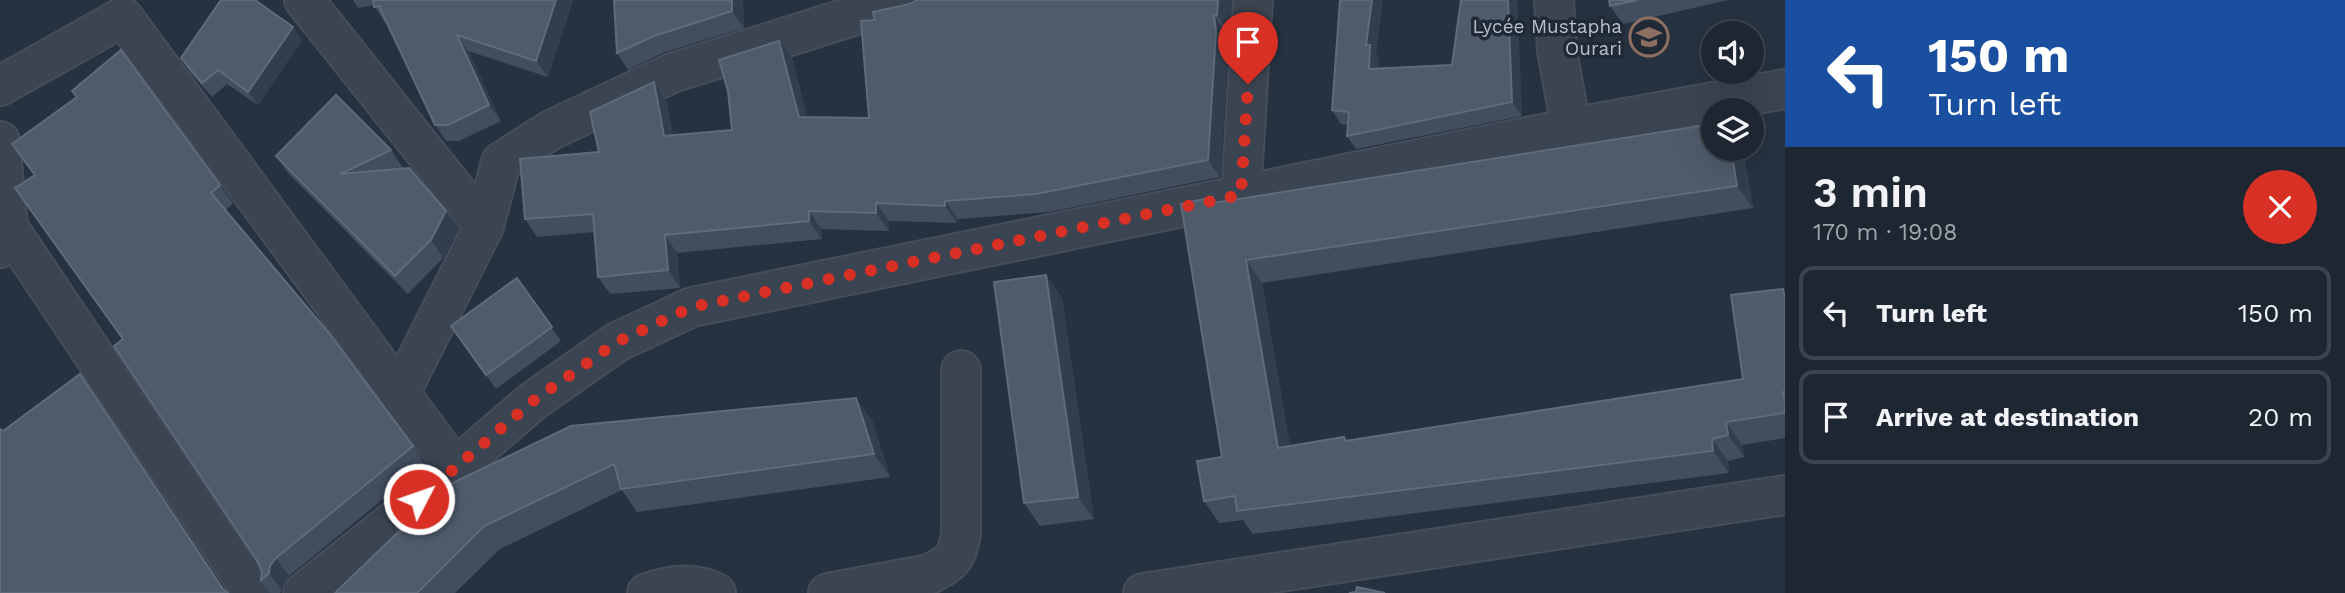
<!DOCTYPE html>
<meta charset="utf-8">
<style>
body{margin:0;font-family:"Work Sans",sans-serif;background:#2a323d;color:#f1f3f6;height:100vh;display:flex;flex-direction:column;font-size:26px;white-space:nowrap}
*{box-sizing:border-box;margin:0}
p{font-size:23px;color:#a0a5ab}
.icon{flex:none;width:38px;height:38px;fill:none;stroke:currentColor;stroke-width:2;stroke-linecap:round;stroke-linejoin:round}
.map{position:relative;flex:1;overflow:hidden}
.drawer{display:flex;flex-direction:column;background:#1d2631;width:560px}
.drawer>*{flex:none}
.top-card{background:#1a4fa0;color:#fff;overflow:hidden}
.controls{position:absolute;left:1701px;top:21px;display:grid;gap:14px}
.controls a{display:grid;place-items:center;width:63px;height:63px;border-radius:50%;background:#1d2631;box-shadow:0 7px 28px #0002,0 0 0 2px #3b434d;font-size:35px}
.pin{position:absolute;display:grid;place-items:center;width:60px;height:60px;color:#fff;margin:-72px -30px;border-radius:50% 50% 50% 0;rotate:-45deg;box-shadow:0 0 7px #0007}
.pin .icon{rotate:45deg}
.me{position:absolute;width:77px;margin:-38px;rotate:49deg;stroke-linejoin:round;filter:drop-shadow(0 0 5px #0008)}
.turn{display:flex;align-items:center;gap:24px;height:147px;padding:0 28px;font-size:32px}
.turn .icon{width:91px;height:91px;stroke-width:2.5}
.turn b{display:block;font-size:49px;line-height:60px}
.round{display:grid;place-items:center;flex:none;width:74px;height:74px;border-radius:37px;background:#2a323d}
.overview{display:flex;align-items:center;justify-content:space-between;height:119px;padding:0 28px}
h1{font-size:42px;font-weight:600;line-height:52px}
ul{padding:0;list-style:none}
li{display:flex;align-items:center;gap:21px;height:94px;margin:0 14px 10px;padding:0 14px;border:4px solid #3b434d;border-radius:14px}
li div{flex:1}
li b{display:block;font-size:26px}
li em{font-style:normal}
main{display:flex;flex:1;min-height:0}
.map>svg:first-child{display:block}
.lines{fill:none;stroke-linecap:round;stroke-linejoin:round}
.minor-casing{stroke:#454d5a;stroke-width:42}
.tertiary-casing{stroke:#454d5a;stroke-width:42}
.minor{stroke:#3b4451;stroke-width:38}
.tertiary{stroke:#3b4451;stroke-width:38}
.wall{fill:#424e5f}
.shaded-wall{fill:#323e4e}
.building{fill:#4f5b6b;stroke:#5f6a7a;stroke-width:2}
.route{stroke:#d93025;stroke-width:12;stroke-dasharray:0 21.6}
.labels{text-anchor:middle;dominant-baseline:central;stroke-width:7;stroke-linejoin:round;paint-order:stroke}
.poi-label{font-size:19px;fill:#b8bfcb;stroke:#202936;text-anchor:end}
</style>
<main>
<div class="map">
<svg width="1785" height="593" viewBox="0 0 1785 593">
<rect width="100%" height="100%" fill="#273241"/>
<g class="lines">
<g class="minor-casing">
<g id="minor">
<path d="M304 0 484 226"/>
<path d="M0 86 123 17 455 468 402 514 303 593"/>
<path d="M0 141 8 227 0 248"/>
<path d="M1241 195 1253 0"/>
<path d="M0 224 8 227 253 593"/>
<path d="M399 395 484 226 501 162 551 130 672 73 869 11 917 0"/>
<path d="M455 468 533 401 617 342 692 307 1571 128"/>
<path d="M828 593 930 574C952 562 957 559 961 534V370"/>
</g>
</g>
<g class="tertiary-casing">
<g id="tertiary">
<path d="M1554 0 1557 50 1571 128 1785 89"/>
<path d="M647 593C669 585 694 581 716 593"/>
<path d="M1143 593 1785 495"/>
</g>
</g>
<use href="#minor" class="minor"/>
<use href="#tertiary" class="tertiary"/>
</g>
<g class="wall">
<path d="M353 0H573L548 77 468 51 501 121 459 141H446L435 125 387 23H385L374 5 358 8Z"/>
<path d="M614 0H743L744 28 665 52 628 70 617 53Z"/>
<path d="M917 0H1232L1229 32 1226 33 1228 50 1220 177 1049 212 958 219 957 223 889 221V231L821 229 822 239 677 253 680 288 610 294 598 277 595 232 537 237 525 219 599 152 654 82 666 100 673 136 732 130 779 41 792 58 807 117 869 118 875 20Z"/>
<path d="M1461 0H1517L1522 116 1356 149 1347 136 1348 125 1341 124 1332 110 1376 55 1379 59V68L1452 65Z"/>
<path d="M1609 0H1728L1623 24 1610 6Z"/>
<path d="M293 27 302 40 258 105 227 84 212 97 190 72 181 58Z"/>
<path d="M72 91 220 185 233 203 226 210 413 446 425 465 289 576 283 584 282 591 280 593H270L261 580 262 573 258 562 123 339 34 175 77 98Z"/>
<path d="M1713 149H1743L1753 208 1262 283 1290 446 1344 437 1348 441 1743 379 1785 291V438L1742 445 1744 457 1728 461 1729 473 1253 534 1243 520 1219 523 1204 501 1222 457 1217 203Z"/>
<path d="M391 150 403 168 401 169 446 211 458 229 443 258 408 294 288 173 276 156Z"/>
<path d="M1046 275 1062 298 1094 519 1040 526 1024 503Z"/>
<path d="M517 278 561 341 496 389 451 326Z"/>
<path d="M872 420 890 477 637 512 622 490 500 549 455 593H335L446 486Z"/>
</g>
<g class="shaded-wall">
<path d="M556 0H573L548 77 536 61Z"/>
<path d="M732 0H743L744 28 732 11Z"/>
<path d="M1218 0H1232L1229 32 1217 15Z"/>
<path d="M1372 0H1383L1376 55 1379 59V82L1369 69 1366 45Z"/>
<path d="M1508 0H1517L1522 116 1512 102Z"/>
<path d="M1214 15 1226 33 1228 50 1220 177 1208 160Z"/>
<path d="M293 27 302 40 258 105 248 92Z"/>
<path d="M457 35 468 51 501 121 489 105Z"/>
<path d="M779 41 792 58 812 134 799 117Z"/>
<path d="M654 82 666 100 677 154 664 136Z"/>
<path d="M1731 149H1743L1753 208 1737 186Z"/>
<path d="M945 201 958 219 957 223 945 206Z"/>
<path d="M876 203 889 221V231L876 213Z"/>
<path d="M446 211 458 229 443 258 431 240Z"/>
<path d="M809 211 821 229 822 239 809 221Z"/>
<path d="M665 235 677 253 680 288 668 270Z"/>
<path d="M1246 260 1262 283 1294 470 1278 448Z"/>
<path d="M1046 275 1062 298 1094 519 1078 497Z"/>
<path d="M856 398 872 420 890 477 874 454Z"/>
<path d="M1726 422 1742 445 1744 457 1728 435Z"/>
<path d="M1712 439 1728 461 1729 473 1713 451Z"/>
<path d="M276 558 289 576 283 584 282 591 269 573 270 566Z"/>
</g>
<g class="building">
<path d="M221 0H255L293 27 248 92 218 70 202 83 181 58Z"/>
<path d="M373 0H556L536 61 457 35 489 105 448 125H435L379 6 374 7Z"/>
<path d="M614 0H732V11L654 36 617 53Z"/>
<path d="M917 0H1218L1217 15H1214L1216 32 1208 160 1036 194 945 201V206L876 203V213L809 211V221L665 235 668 270 598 277 593 214 525 219 520 159 599 152 590 112 654 82 664 136 732 130 728 91 719 60 779 41 799 117 869 118 861 21 875 20 873 12 910 4Z"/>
<path d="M1340 0H1372L1366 45H1370L1369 69 1452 65 1461 0H1508L1512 102 1347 136 1349 112 1332 110Z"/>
<path d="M1609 0H1638L1610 6Z"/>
<path d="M121 50 220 185 211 193 329 333 413 446 276 558 270 566 269 573 261 580 262 573 258 562 114 346 123 339 15 188 35 175 12 144 77 97 72 91Z"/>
<path d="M336 95 391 150 340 174 409 168 446 211 431 240 395 276 276 156Z"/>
<path d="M1713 124V149H1731L1737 186 1246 260 1278 448 1344 437 1345 441 1743 379 1731 295 1783 289 1785 299V392H1783L1785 402V413L1726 422 1728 435 1712 439 1713 451 1237 511 1235 496 1204 501 1197 461 1222 457 1181 204 1213 197V203Z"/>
<path d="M1046 275 1078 497 1024 503 994 282Z"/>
<path d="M517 278 552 327 486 375 451 326Z"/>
<path d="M80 374 223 589 228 593H0V429L3 431Z"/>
<path d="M856 398 874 454 621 489 614 464 484 526 417 593H335L446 486 571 426Z"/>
<path d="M1357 587 1385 593H1349L1356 592Z"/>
</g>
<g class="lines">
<path class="route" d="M419 499 533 401 617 342 692 307 1241 195 1248 84"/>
</g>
<defs>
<g id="school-ring" transform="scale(2.0125)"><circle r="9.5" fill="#202936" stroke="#8d6e63" stroke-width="1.5"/><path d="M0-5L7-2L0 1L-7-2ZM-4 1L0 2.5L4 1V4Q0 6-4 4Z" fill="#8d6e63"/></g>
</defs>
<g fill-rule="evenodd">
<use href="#school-ring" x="1649" y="37"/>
</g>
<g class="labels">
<g class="poi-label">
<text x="1622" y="26">Lycée Mustapha<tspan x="1622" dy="22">Ourari</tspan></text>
</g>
</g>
</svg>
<div class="controls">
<a><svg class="icon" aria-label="sound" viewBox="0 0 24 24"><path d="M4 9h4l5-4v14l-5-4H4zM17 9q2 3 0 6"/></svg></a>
<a><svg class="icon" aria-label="layers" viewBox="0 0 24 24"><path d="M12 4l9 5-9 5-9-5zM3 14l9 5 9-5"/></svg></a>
</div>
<div class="pin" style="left:1248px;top:84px;background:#d93025"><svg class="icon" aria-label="arrive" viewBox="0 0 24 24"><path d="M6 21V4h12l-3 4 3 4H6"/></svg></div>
<svg class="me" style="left:419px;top:499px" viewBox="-20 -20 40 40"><circle r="17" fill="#d93025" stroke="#fff" stroke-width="3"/><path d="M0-11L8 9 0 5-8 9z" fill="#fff"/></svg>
</div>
<section class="drawer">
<div class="top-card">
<div class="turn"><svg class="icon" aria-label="left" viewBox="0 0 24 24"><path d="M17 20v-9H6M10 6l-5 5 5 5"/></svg><div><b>150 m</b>Turn left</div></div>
</div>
<div class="overview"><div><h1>3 min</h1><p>170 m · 19:08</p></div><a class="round" style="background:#d93025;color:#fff"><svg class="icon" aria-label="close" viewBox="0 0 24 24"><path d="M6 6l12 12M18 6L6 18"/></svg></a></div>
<ul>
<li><svg class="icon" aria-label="left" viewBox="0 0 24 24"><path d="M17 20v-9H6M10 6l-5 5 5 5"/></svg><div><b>Turn left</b></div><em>150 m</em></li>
<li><svg class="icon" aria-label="arrive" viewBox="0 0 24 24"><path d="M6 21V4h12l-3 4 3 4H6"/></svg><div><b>Arrive at destination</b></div><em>20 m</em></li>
</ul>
</section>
</main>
